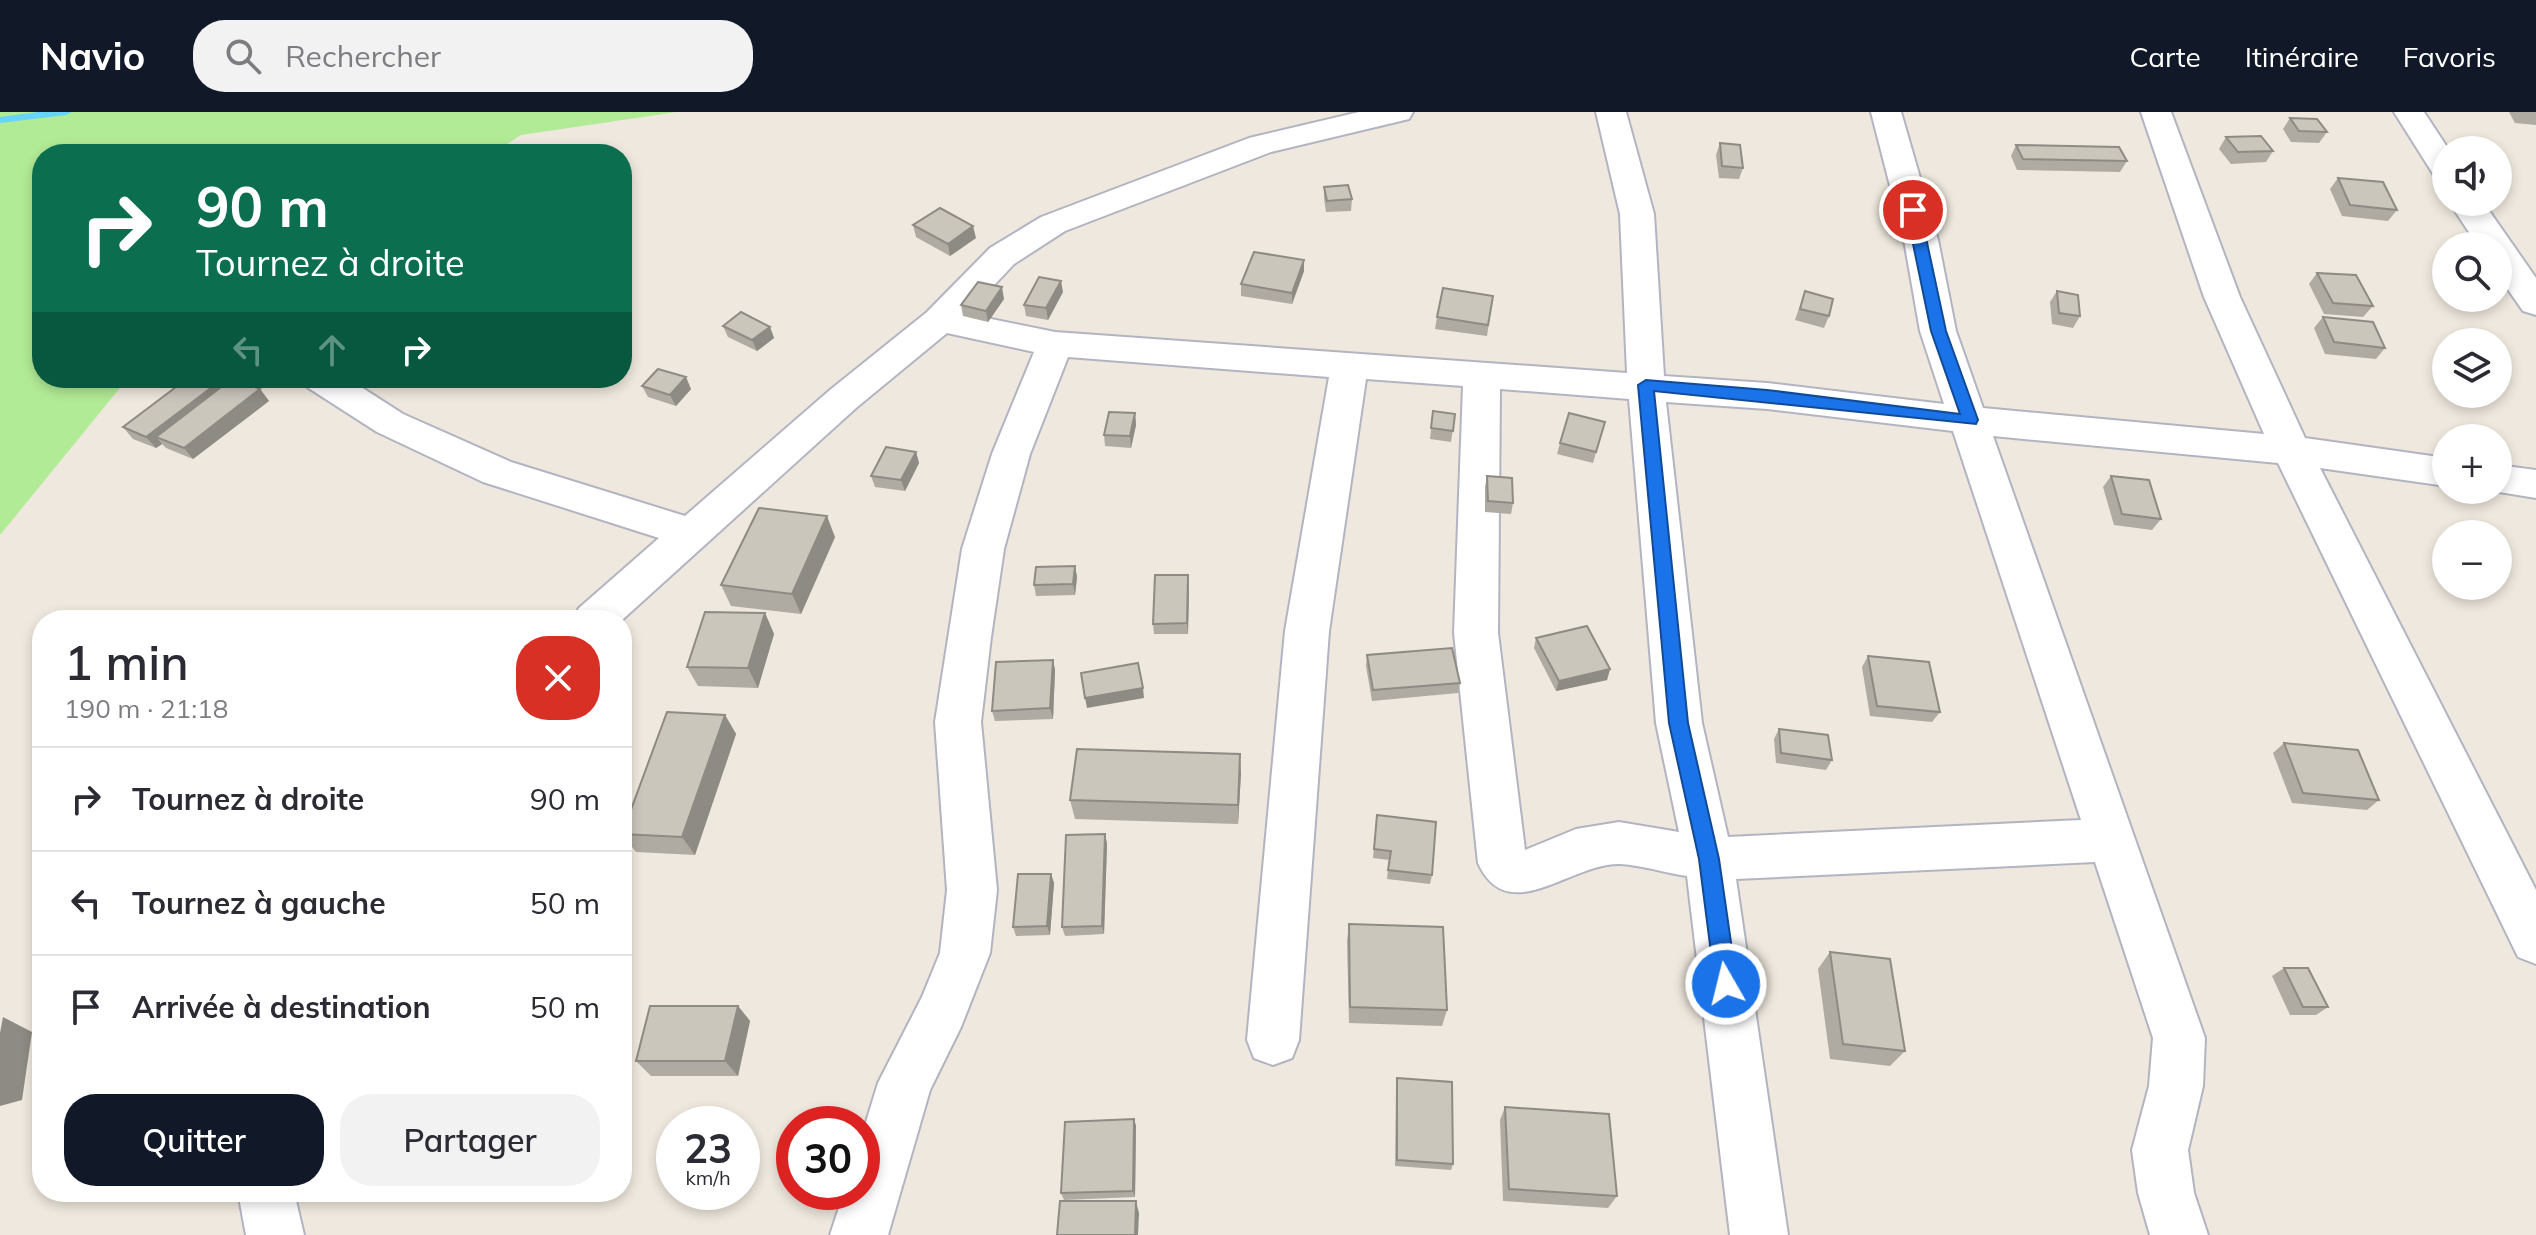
<!DOCTYPE html>
<html lang="fr">
<meta charset="utf-8">
<style>
body{margin:0;font-family:Mulish,sans-serif;background:#f2f2f3;color:#2b2b33;height:100vh;display:flex;flex-direction:column;font-size:30px;white-space:nowrap}
*{box-sizing:border-box;margin:0}
p{font-size:26px;color:#7c7c81}
.icon{flex:none;width:44px;height:44px;fill:none;stroke:currentColor;stroke-width:2;stroke-linecap:round;stroke-linejoin:round}
.map{position:relative;flex:1;overflow:hidden}
.side{position:absolute;left:32px;top:498px;width:600px;height:592px;display:flex;flex-direction:column;background:#fff;border-radius:32px;box-shadow:0 4px 12px #0003}
.side>*{flex:none}
.top-card{position:absolute;left:32px;top:32px;width:600px;height:244px;border-radius:32px;box-shadow:0 4px 12px #0003;background:#0b6e4f;color:#fff;overflow:hidden}
.fabs{position:absolute;left:2432px;top:24px;display:grid;gap:16px}
.fabs a{display:grid;place-items:center;width:80px;height:80px;border-radius:50%;background:#fff;box-shadow:0 4px 12px #0003;font-size:40px}
.speed{position:absolute;left:656px;top:994px;display:flex;gap:16px;font-size:40px;font-weight:700;text-align:center}
.speed>*{display:grid;place-content:center;width:104px;height:104px;border-radius:50%;background:#fff;box-shadow:0 4px 12px #0003;line-height:1}
.speed small{font-size:20px;font-weight:400}
.speed .limit{border:12px solid #d22;background:#fff;color:#111}
.pin{position:absolute;display:grid;place-items:center;width:68px;height:68px;color:#fff;margin:-34px;border:4px solid #fff;border-radius:50%;box-shadow:0 2px 8px #0007}
.me{position:absolute;width:88px;margin:-44px;rotate:352deg;stroke-linejoin:round;filter:drop-shadow(0 0 6px #0008)}
.turn{display:flex;align-items:center;gap:28px;height:168px;padding:0 32px;font-size:36px}
.turn .icon{width:104px;height:104px;stroke-width:2.5}
.turn b{display:block;font-size:56px;line-height:68px}
.lanes{display:flex;align-items:center;height:76px;padding:0 32px;background:#0003;justify-content:center;gap:40px;direction:ltr}
.lanes .off{opacity:.35}
.round{display:grid;place-items:center;flex:none;width:84px;height:84px;border-radius:32px;background:#f2f2f3}
.summary{display:flex;align-items:center;justify-content:space-between;height:136px;padding:0 32px}
h1{font-size:48px;font-weight:600;line-height:60px}
.cta{display:flex;gap:16px;margin-top:auto;padding:16px 32px}
.cta a{flex:1;height:92px;border-radius:32px;background:#111827;color:#fff;font-size:32px;font-weight:600;line-height:92px;text-align:center}
.cta a+a{background:#f2f2f3;color:#2b2b33}
ul{padding:0;list-style:none}
li{display:flex;align-items:center;gap:24px;height:104px;padding:0 32px;border-top:2px solid #e1e1e2}
li div{flex:1}
li b{display:block;font-size:30px}
li em{font-style:normal}
header{display:flex;align-items:center;gap:48px;box-sizing:border-box;height:112px;padding:0 40px;background:#111827;color:#fff}
header strong{font-size:38px}
nav{display:flex;gap:44px;margin-inline-start:auto;font-size:28px}
.search{width:560px;height:72px;background:#f2f2f3;display:flex;align-items:center;gap:20px;box-sizing:border-box;padding:0 28px;border-radius:32px;color:#7c7c81;font-size:30px}
.map>svg:first-child{display:block}
.green{fill:#b2eb95}
.lines{fill:none;stroke-linecap:round;stroke-linejoin:round}
.stream{fill:#67d4fb;fill-rule:evenodd}
.street-casing{stroke:#b2b4c1;stroke-width:4}
.street{fill:#fff;fill-rule:evenodd}
.wall{fill:#afaaa2}
.shaded-wall{fill:#8e8b84}
.building{fill:#cbc6bc;stroke:#8e8b84;stroke-width:2}
.route{fill:#1a73e8;stroke:#114b97;stroke-width:2}
</style>
<header>
<strong>Navio</strong>
<div class="search"><svg class="icon" aria-label="search" viewBox="0 0 24 24"><circle cx="10" cy="10" r="6"/><path d="M15 15l6 6"/></svg>Rechercher</div>
<nav><a>Carte</a><a>Itinéraire</a><a>Favoris</a></nav>
</header>
<div class="map">
<svg width="2536" height="1123" viewBox="0 0 2536 1123">
<rect width="100%" height="100%" fill="#efe8de"/>
<path class="green" d="M0 0H677L521 23 491 42H42V266H131L124 271 0 423Z"/>
<g class="lines">
<path class="stream" d="M38 0H72L66 3 0 11V5Z"/>
<g class="street-casing">
<g id="street">
<path d="M1359 0H1413L1409 7 1271 40 1065 119 1014 152 967 202 1055 220 1627 261 1620 102 1596 0H1626L1654 102 1664 264 1767 271 1944 292 1920 219 1904 128 1871 0H1901L1938 128 1956 219 1983 296 2264 322 2204 185 2141 0H2171L2240 185 2305 326 2446 346V374L2320 356 2536 778V852L2518 845 2278 351 1993 324 2205 926 2203 974 2188 1038 2194 1081 2208 1123H2150L2138 1081 2132 1038 2149 974 2153 926 2095 750 1736 767 1788 1123H1730L1687 764C1665 761 1642 753 1620 752 1570 751 1508 817 1478 751L1454 521 1463 274 1366 267 1329 519 1299 928 1292 946 1273 953 1254 946 1247 928 1285 519 1329 265 1068 245 1030 342 1004 437 991 525 981 610 997 778 990 841 961 915 930 978 888 1123H830L844 1080H862V1023L878 971 922 885 940 841 947 778 935 610 962 437 992 342 1034 240 947 221 856 296 622 508H573L579 496 659 426 483 370 377 320 307 275 301 266H347L403 302 511 350 685 404 830 278 927 200 990 136 1041 105 1249 26ZM1500 277 1629 287 1656 611 1679 720 1619 710 1576 717 1525 738 1498 521ZM1666 290 1767 297 1953 319 2081 708 1728 725 1702 611Z"/>
<path d="M2394 0H2424L2449 38H2446V68L2435 65Z"/>
<path d="M2449 90H2483L2536 166V203L2523 199 2498 163V134H2478Z"/>
<path d="M2498 353 2536 358V386L2487 378H2498Z"/>
<path d="M238 1080H294L304 1123H246Z"/>
</g>
</g>
<use href="#street" class="street"/>
</g>
<g class="wall">
<path d="M2509 0H2536V13L2515 11Z"/>
<path d="M2290 6 2327 20 2319 31 2291 30 2283 17Z"/>
<path d="M2226 25 2273 39 2266 50 2231 52 2219 37Z"/>
<path d="M1720 31 1743 56 1739 67 1719 66 1716 43Z"/>
<path d="M2016 33 2127 49 2120 60 2017 58 2011 44Z"/>
<path d="M2338 66 2397 98 2388 109 2342 104 2330 77Z"/>
<path d="M1324 75 1352 87 1351 99 1326 100 1324 86Z"/>
<path d="M913 113 976 126 950 144 916 125Z"/>
<path d="M1304 148V159L1292 192 1241 184V172Z"/>
<path d="M2317 161 2373 194 2363 205 2324 202 2309 172Z"/>
<path d="M1805 179 1829 204 1824 216 1795 208Z"/>
<path d="M2057 179 2080 204 2073 216 2052 212 2050 190Z"/>
<path d="M1063 180 1048 208 1026 204 1024 193Z"/>
<path d="M1493 184 1487 224 1435 217 1437 205Z"/>
<path d="M1004 187 988 210 963 204 961 193Z"/>
<path d="M2323 205 2385 236 2376 247 2325 242 2314 216Z"/>
<path d="M723 214 770 215 774 226 757 239 728 225Z"/>
<path d="M227 266 229 269 260 277 269 289 193 347 166 336 162 332 156 336 133 327 123 315Z"/>
<path d="M642 274 691 277 676 294 648 285Z"/>
<path d="M1433 299 1455 302 1451 330 1430 327Z"/>
<path d="M1135 301 1136 313 1131 336 1105 334 1104 323Z"/>
<path d="M1605 310 1593 351 1557 342 1560 331Z"/>
<path d="M916 340 919 351 905 379 875 375 871 364Z"/>
<path d="M1487 364 1513 391 1511 402 1485 400V375Z"/>
<path d="M2111 364 2161 407 2152 418 2114 413 2103 375Z"/>
<path d="M835 425 801 502 731 494 721 473Z"/>
<path d="M1075 454 1077 465 1075 483 1036 484 1034 473Z"/>
<path d="M1189 474 1188 522H1154L1153 512Z"/>
<path d="M765 501 774 522 758 576 698 574 687 555Z"/>
<path d="M1536 526 1610 557 1607 568 1556 579 1534 536Z"/>
<path d="M1367 543 1460 571 1458 581 1372 589 1366 554Z"/>
<path d="M1868 544 1940 600 1932 610 1870 604 1862 555Z"/>
<path d="M1053 548 1055 558 1053 607 995 609 992 599Z"/>
<path d="M725 603 736 622 695 743 636 740 622 722Z"/>
<path d="M1779 617 1832 648 1826 658 1776 651 1774 627Z"/>
<path d="M2284 631 2379 688 2367 698 2292 691 2273 641Z"/>
<path d="M1241 661 1238 712 1075 707 1070 688Z"/>
<path d="M1377 703 1432 763 1430 772 1387 767 1389 748 1373 746Z"/>
<path d="M1105 722 1107 732 1104 822 1065 824 1062 815Z"/>
<path d="M1051 762 1054 771 1050 823 1016 824 1013 815Z"/>
<path d="M1349 812 1447 898 1442 914 1349 911 1347 829Z"/>
<path d="M1830 840 1905 939 1890 954 1830 947 1818 857Z"/>
<path d="M2284 856 2328 895 2316 903H2290L2272 864Z"/>
<path d="M738 894 750 909 738 964H651L636 949Z"/>
<path d="M1397 966 1453 1052 1451 1058 1395 1054 1396 973Z"/>
<path d="M1505 995 1617 1084 1608 1096 1503 1089 1500 1008Z"/>
<path d="M1134 1007 1136 1014 1135 1085 1064 1088 1061 1081Z"/>
</g>
<g class="shaded-wall">
<path d="M973 114 976 126 950 144 948 132Z"/>
<path d="M1304 148V159L1292 192V181Z"/>
<path d="M1061 169 1063 180 1048 208 1046 196Z"/>
<path d="M1002 175 1004 187 988 210 986 199Z"/>
<path d="M770 215 774 226 757 239 752 228Z"/>
<path d="M686 265 691 277 676 294 670 283Z"/>
<path d="M224 266H227L235 276 156 325 162 332 156 336 146 325Z"/>
<path d="M260 277 269 289 193 347 184 336Z"/>
<path d="M1135 301 1136 313 1131 336 1130 324Z"/>
<path d="M916 340 919 351 905 379 901 368Z"/>
<path d="M827 404 835 425 801 502 792 482Z"/>
<path d="M1075 454 1077 465 1075 483 1073 472Z"/>
<path d="M1188 463 1189 474 1188 522 1187 511Z"/>
<path d="M765 501 774 522 758 576 748 556Z"/>
<path d="M1053 548 1055 558 1053 607 1050 596Z"/>
<path d="M1610 557 1607 568 1556 579 1559 569Z"/>
<path d="M1143 576 1144 586 1087 596 1085 586Z"/>
<path d="M725 603 736 622 695 743 682 725Z"/>
<path d="M1240 642 1241 661 1238 712V693Z"/>
<path d="M1105 722 1107 732 1104 822 1102 814Z"/>
<path d="M1051 762 1054 771 1050 823 1047 814Z"/>
<path d="M738 894 750 909 738 964 725 949Z"/>
<path d="M3 905 32 920 22 988 0 994V921Z"/>
<path d="M1134 1007 1136 1014 1135 1085 1133 1079Z"/>
<path d="M1136 1089 1139 1101 1138 1123H1135Z"/>
</g>
<g class="building">
<path d="M2290 6 2317 7 2327 20 2299 19Z"/>
<path d="M2261 24 2273 39 2238 40 2226 25Z"/>
<path d="M1720 31 1740 33 1743 56 1722 54Z"/>
<path d="M2016 33 2119 35 2127 49 2023 47Z"/>
<path d="M2338 66 2383 70 2397 98 2350 93Z"/>
<path d="M1348 73 1352 87 1327 89 1324 75Z"/>
<path d="M940 96 973 114 948 132 913 113Z"/>
<path d="M1254 140 1304 148 1292 181 1241 172Z"/>
<path d="M2317 161 2356 163 2373 194 2333 191Z"/>
<path d="M1039 165 1061 169 1046 196 1024 193Z"/>
<path d="M978 170 1002 175 986 199 961 193Z"/>
<path d="M1443 176 1493 184 1488 213 1437 205Z"/>
<path d="M1805 179 1833 187 1829 204 1800 197Z"/>
<path d="M2057 179 2078 183 2080 204 2059 201Z"/>
<path d="M741 200 770 215 752 228 723 214Z"/>
<path d="M2323 205 2373 210 2385 236 2334 230Z"/>
<path d="M658 257 686 265 670 283 642 274Z"/>
<path d="M188 266H224L146 325 123 315Z"/>
<path d="M233 266 260 277 184 336 156 325Z"/>
<path d="M1433 299 1455 302 1453 319 1431 316Z"/>
<path d="M1109 300 1135 301 1130 324 1104 323Z"/>
<path d="M1569 301 1605 310 1596 340 1560 331Z"/>
<path d="M886 335 916 340 901 368 871 364Z"/>
<path d="M1487 364 1512 366 1513 391 1488 389Z"/>
<path d="M2111 364 2149 368 2161 407 2122 402Z"/>
<path d="M759 396 827 404 792 482 721 473Z"/>
<path d="M1075 454 1073 472 1034 473 1036 455Z"/>
<path d="M1155 463H1188L1187 511 1153 512Z"/>
<path d="M705 500 765 501 748 556 687 555Z"/>
<path d="M1587 514 1610 557 1559 569 1536 526Z"/>
<path d="M1452 536 1460 571 1373 578 1367 543Z"/>
<path d="M1868 544 1929 550 1940 600 1877 594Z"/>
<path d="M1053 548 1050 596 992 599 996 550Z"/>
<path d="M1138 551 1143 576 1085 586 1081 561Z"/>
<path d="M667 600 725 603 682 725 622 722Z"/>
<path d="M1779 617 1828 623 1832 648 1781 641Z"/>
<path d="M2284 631 2358 638 2379 688 2303 681Z"/>
<path d="M1077 637 1240 642 1238 693 1070 688Z"/>
<path d="M1377 703 1436 710 1432 763 1388 758 1391 739 1374 737Z"/>
<path d="M1105 722 1102 814 1062 815 1066 723Z"/>
<path d="M1018 762H1051L1047 814 1013 815Z"/>
<path d="M1349 812 1443 815 1447 898 1350 895Z"/>
<path d="M1830 840 1890 847 1905 939 1843 932Z"/>
<path d="M2284 856H2308L2328 895H2303Z"/>
<path d="M650 894H738L725 949H636Z"/>
<path d="M1397 966 1452 970 1453 1052 1397 1048Z"/>
<path d="M1505 995 1609 1002 1617 1084 1509 1077Z"/>
<path d="M1134 1007 1133 1079 1061 1081 1065 1010Z"/>
<path d="M1060 1089H1136L1135 1123H1057Z"/>
</g>
<path class="route" d="M1913 94 1920 98 1946 219 1978 308 1976 312 1654 279 1688 611 1719 747 1737 872 1733 879 1726 882 1719 879 1715 872 1699 747 1669 611 1638 273 1646 268 1767 278 1960 302 1931 219 1906 98Z"/>
</svg>
<div class="fabs">
<a><svg class="icon" aria-label="sound" viewBox="0 0 24 24"><path d="M4 9h4l5-4v14l-5-4H4zM17 9q2 3 0 6"/></svg></a>
<a><svg class="icon" aria-label="search" viewBox="0 0 24 24"><circle cx="10" cy="10" r="6"/><path d="M15 15l6 6"/></svg></a>
<a><svg class="icon" aria-label="layers" viewBox="0 0 24 24"><path d="M12 4l9 5-9 5-9-5zM3 14l9 5 9-5"/></svg></a>
<a>+</a>
<a>−</a>
</div>
<div class="speed"><div>23<small>km/h</small></div><div class="limit">30</div></div>
<div class="pin" style="left:1913px;top:98px;background:#d93025"><svg class="icon" aria-label="arrive" viewBox="0 0 24 24"><path d="M6 21V4h12l-3 4 3 4H6"/></svg></div>
<svg class="me" style="left:1726px;top:872px" viewBox="-20 -20 40 40"><circle r="17" fill="#1a73e8" stroke="#fff" stroke-width="3"/><path d="M0-11L8 9 0 5-8 9z" fill="#fff"/></svg>
<div class="top-card">
<div class="turn"><svg class="icon" aria-label="right" viewBox="0 0 24 24"><path d="M7 20v-9h11M14 6l5 5-5 5"/></svg><div><b>90 m</b>Tournez à droite</div></div>
<div class="lanes"><svg class="icon off" aria-label="left" viewBox="0 0 24 24"><path d="M17 20v-9H6M10 6l-5 5 5 5"/></svg><svg class="icon off" aria-label="ahead" viewBox="0 0 24 24"><path d="M12 20V5M6 11l6-6 6 6"/></svg><svg class="icon" aria-label="right" viewBox="0 0 24 24"><path d="M7 20v-9h11M14 6l5 5-5 5"/></svg></div>
</div>
<section class="side">
<div class="summary"><div><h1>1 min</h1><p>190 m · 21:18</p></div><a class="round" style="background:#d93025;color:#fff"><svg class="icon" aria-label="close" viewBox="0 0 24 24"><path d="M6 6l12 12M18 6L6 18"/></svg></a></div>
<ul>
<li><svg class="icon" aria-label="right" viewBox="0 0 24 24"><path d="M7 20v-9h11M14 6l5 5-5 5"/></svg><div><b>Tournez à droite</b></div><em>90 m</em></li>
<li><svg class="icon" aria-label="left" viewBox="0 0 24 24"><path d="M17 20v-9H6M10 6l-5 5 5 5"/></svg><div><b>Tournez à gauche</b></div><em>50 m</em></li>
<li><svg class="icon" aria-label="arrive" viewBox="0 0 24 24"><path d="M6 21V4h12l-3 4 3 4H6"/></svg><div><b>Arrivée à destination</b></div><em>50 m</em></li>
</ul>
<div class="cta"><a>Quitter</a><a>Partager</a></div>
</section>
</div>
